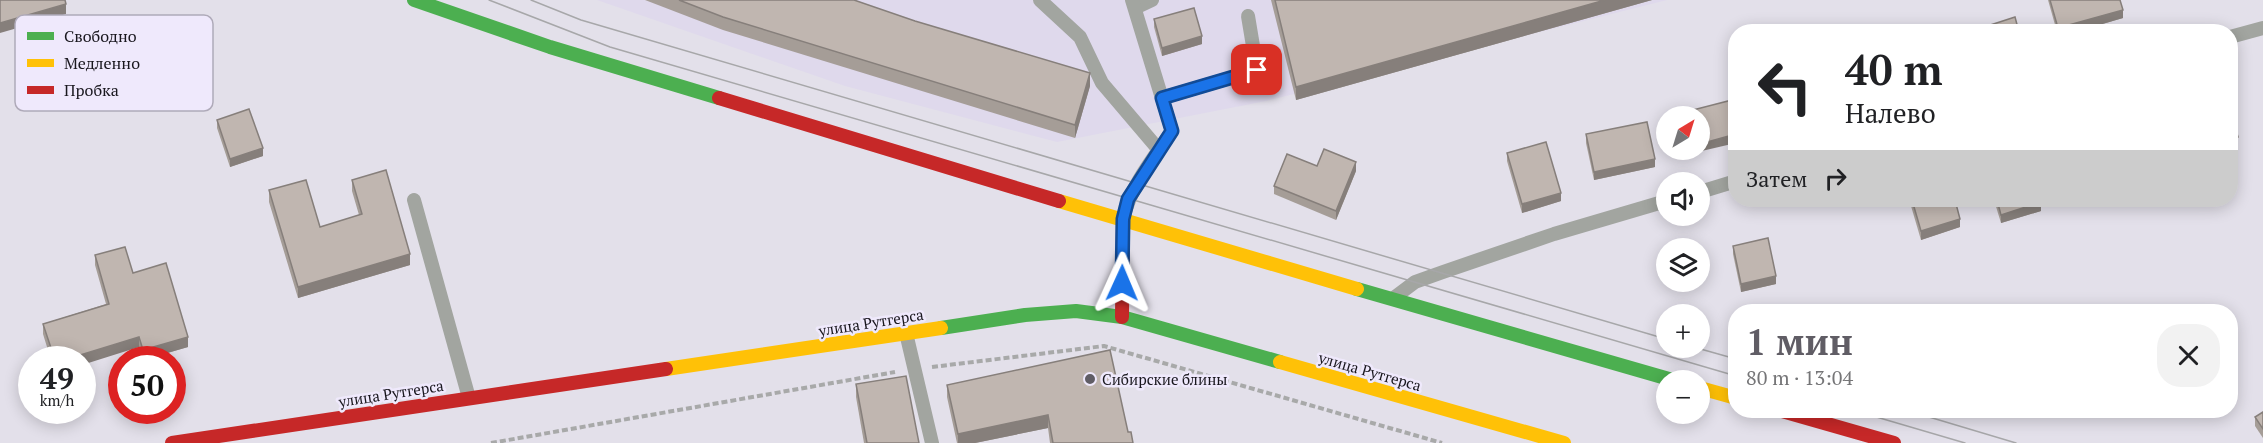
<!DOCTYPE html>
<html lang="ru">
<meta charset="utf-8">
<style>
body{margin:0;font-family:"PT Serif",serif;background:#f2f2f2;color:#202124;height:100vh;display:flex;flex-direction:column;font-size:22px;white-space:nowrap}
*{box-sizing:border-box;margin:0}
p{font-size:20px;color:#757577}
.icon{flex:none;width:33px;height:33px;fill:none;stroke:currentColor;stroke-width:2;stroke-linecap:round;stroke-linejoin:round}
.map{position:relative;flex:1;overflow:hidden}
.sheet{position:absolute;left:1728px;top:304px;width:510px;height:114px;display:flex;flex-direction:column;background:#fff;border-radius:24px;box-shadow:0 3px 15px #0003}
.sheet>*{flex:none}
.banner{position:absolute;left:1728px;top:24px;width:510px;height:183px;border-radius:24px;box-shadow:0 3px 15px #0003;background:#fff;color:#202124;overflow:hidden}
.needle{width:39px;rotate:38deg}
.fabs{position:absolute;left:1656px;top:106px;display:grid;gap:12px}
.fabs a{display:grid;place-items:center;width:54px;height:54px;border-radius:50%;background:#fff;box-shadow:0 3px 15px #0003;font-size:30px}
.speed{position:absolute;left:18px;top:346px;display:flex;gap:12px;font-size:30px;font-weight:700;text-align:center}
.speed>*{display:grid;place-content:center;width:78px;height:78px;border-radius:50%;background:#fff;box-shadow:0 3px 15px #0003;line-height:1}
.speed small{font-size:15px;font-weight:400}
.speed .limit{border:9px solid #d22;background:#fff;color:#111}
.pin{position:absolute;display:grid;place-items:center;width:51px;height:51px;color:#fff;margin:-26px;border-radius:12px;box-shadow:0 3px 9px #0006}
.me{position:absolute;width:66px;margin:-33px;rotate:1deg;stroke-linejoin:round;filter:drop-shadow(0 0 4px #0008)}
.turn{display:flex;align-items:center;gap:21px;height:126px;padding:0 18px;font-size:27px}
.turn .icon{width:78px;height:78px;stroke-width:2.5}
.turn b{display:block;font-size:42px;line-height:51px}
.then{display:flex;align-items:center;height:57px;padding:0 18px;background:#0003;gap:12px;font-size:22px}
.round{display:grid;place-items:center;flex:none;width:63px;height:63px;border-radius:24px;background:#f2f2f2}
.headline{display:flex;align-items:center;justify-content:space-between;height:102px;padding:0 18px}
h1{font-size:36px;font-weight:700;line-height:45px;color:#605d65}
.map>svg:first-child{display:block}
.built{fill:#dfd9ec}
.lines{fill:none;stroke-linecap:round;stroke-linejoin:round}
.path{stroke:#a8a9a9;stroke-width:4;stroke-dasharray:6 3;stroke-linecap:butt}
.lane{stroke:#a2a5a0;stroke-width:14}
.fast{stroke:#4caf50;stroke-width:14}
.slow{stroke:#ffc107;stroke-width:14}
.jam{stroke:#c62828;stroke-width:14}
.tram{stroke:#a7a7a9;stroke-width:1.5}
.wall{fill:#a59d97}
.shaded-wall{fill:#867f7b}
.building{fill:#c0b6b0;stroke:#867f7b;stroke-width:1.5}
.route-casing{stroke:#114b97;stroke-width:15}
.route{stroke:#1a73e8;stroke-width:10}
.poi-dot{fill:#605d65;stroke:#efe9fc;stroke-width:2}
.labels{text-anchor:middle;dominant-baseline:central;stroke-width:5;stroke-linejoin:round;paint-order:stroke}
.street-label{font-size:15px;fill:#19171e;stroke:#efe9fc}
.poi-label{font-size:15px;fill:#19171e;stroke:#efe9fc;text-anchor:start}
.key{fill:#efe9fc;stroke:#afaab9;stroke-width:1.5}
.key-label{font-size:16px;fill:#19171e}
</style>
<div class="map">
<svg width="2263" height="443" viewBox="0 0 2263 443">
<rect width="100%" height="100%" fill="#e3e0ea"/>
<path class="built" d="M597 0H1667L1266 101 1057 142 845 86Z"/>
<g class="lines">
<g class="path">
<path d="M932 367 1104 346 1442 443"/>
<path d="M491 443 895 372"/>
</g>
<g class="lane">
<path d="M1040 0 1080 37 1102 83 1159 150"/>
<path d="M1135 8 1152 0"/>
<path d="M2230 37 2263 28"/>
<path d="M1162 98 1257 70 1248 16"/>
<path d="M1700 192 1736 181"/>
<path d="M414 200 469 398"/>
<path d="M1123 219C1131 185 1153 159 1172 131L1132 0"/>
<path d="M1395 297 1415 282 1443 272 1554 234 1666 201"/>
<path d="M906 333 932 443"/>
</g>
<g class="fast">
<path d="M414 0 550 47 719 98"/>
<path d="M1357 289 1676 381"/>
<path d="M941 328 1025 315 1076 311 1122 317 1280 362"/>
</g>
<g class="slow">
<path d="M1059 201 1357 289"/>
<path d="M1280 362 1564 443"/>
<path d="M666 369 941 328"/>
<path d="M1700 388 1736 398"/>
</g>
<g class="jam">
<path d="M719 98 1059 201"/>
<path d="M1122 317 1123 219"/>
<path d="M1782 411 1894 443"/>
<path d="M172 443 666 369"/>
</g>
<g class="tram">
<path d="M489 0 610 47 1736 376"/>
<path d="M531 0 581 20 1666 339"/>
<path d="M1697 348 1736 359"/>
<path d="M1856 411 1965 443"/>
<path d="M1909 411 2016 443"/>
</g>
</g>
<g class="wall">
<path d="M645 0H854L1090 86 1075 138 723 30Z"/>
<path d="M1271 0H1652L1296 100Z"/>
<path d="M2048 0H2120L2123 18 2075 32H2057Z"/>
<path d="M1154 19 1202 44 1162 56 1154 27Z"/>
<path d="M217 120 263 156 230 167 217 128Z"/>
<path d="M1586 134 1655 167 1594 180 1586 143Z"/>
<path d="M1507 153 1561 201 1522 213 1507 161Z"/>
<path d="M1317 166 1356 171 1336 220 1274 194V186Z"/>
<path d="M352 180 410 265 298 298 269 202V190L320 227 359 215 352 191Z"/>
<path d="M1911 200H1955L1960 227 1921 240 1911 206Z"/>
<path d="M1994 200H2040L2041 211 2001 223Z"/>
<path d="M1733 246 1776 284 1741 292 1733 254Z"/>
<path d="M95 255 133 273 188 347 143 360 139 347 82 360H51L43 334V324L106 304 95 265Z"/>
<path d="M856 384 919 443H864L856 397Z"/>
<path d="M947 385 1128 432 1133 443H1050L1048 428 975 443H957L947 397Z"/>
<path d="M2263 412V438L2255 426V417Z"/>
</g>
<g class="shaded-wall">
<path d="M1605 0H1652L1296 100V87Z"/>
<path d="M66 4V14L0 33V23Z"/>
<path d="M2123 10V18L2075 32H2058V28Z"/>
<path d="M1202 36V44L1162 56V48Z"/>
<path d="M1090 73V86L1075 138V125Z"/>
<path d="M1736 134V143L1693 153V150H1700V144Z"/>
<path d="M2238 137V145L2230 147V139Z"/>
<path d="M263 148V156L230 167V159Z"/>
<path d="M1655 159V167L1594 180V172Z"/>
<path d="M1356 162V171L1336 220V211Z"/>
<path d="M1561 193V201L1522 213V204Z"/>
<path d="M2041 202V211L2001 223V215Z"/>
<path d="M1960 219V227L1921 240V231Z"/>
<path d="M410 254V265L298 298V287Z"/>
<path d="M1776 276V284L1741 292V284Z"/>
<path d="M139 337V347L82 365V360H64Z"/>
<path d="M188 337V347L143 360V350Z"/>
<path d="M1048 415V428L975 443H958V434Z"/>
</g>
<g class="building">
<path d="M0 0H65L66 4 0 23Z"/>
<path d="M679 0H854L915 21 1090 73 1075 125 723 17Z"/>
<path d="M1275 0H1605L1296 87Z"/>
<path d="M2050 0H2120L2123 10 2058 28Z"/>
<path d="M1194 8 1202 36 1162 48 1154 19Z"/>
<path d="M2015 17 2019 32H1976L1975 30Z"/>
<path d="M1732 100 1736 112V134L1700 144V117H1686L1685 112Z"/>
<path d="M249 109 263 148 230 159 217 120Z"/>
<path d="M2230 110 2238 137 2230 139Z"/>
<path d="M1647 122 1655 159 1594 172 1586 134Z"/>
<path d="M1546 142 1561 193 1522 204 1507 153Z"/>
<path d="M1324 149 1356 162 1336 211 1274 186 1287 154 1317 166Z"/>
<path d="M386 170 410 254 298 287 269 190 306 180 320 227 362 214 352 180Z"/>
<path d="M1912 200H1955L1960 219 1921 231Z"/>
<path d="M1997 200H2040L2041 202 2001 215Z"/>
<path d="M1768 238 1776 276 1741 284 1733 246Z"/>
<path d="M125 247 133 273 166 263 188 337 143 350 139 337 64 360H55L43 324 109 304 95 255Z"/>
<path d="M1110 350 1128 432H1131L1133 443H1053L1048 415 958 434 947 385Z"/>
<path d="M906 376 919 443H867L856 384Z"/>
<path d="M2263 412V429L2255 417Z"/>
</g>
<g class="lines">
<g class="route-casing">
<path id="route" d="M1122 283 1123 219 1128 199 1172 131 1162 98 1257 70"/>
</g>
<use href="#route" class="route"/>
</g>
<circle class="poi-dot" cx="1090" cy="379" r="6"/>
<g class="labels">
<g class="street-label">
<text transform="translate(871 322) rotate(-9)">улица Рутгерса</text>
<text transform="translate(1370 371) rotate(16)">улица Рутгерса</text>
<text transform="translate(391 393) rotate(-9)">улица Рутгерса</text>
</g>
<g class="poi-label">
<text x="1102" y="379">Сибирские блины</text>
</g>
</g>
<rect x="15" y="15" width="198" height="96" rx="9" class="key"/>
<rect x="27" y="32" width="27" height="8" fill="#4caf50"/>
<rect x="27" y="59" width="27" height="8" fill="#ffc107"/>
<rect x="27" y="86" width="27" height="8" fill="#c62828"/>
<g class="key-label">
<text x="64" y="42">Свободно</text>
<text x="64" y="69">Медленно</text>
<text x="64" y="96">Пробка</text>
</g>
</svg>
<div class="fabs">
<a><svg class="needle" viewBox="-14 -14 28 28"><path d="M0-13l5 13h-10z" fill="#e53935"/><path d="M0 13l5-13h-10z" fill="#757577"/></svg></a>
<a><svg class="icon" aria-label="sound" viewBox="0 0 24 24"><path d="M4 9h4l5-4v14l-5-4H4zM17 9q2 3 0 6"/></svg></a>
<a><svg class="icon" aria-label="layers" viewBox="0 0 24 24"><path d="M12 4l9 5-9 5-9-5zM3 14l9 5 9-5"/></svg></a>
<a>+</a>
<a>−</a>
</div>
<div class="speed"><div>49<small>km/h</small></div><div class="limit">50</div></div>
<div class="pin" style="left:1257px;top:70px;background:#d93025"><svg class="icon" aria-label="arrive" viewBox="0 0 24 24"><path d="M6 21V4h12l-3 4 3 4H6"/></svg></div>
<svg class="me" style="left:1122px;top:283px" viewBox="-20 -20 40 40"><path d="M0-17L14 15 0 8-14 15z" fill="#1a73e8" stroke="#fff" stroke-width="4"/></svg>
<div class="banner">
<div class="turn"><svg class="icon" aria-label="left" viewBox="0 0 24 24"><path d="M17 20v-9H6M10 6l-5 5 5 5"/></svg><div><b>40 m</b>Налево</div></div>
<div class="then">Затем<svg class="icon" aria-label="right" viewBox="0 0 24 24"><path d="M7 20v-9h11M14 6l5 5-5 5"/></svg></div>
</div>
<section class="sheet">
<div class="headline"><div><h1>1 мин</h1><p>80 m · 13:04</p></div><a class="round"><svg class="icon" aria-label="close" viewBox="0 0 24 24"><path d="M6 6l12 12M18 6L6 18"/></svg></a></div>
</section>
</div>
